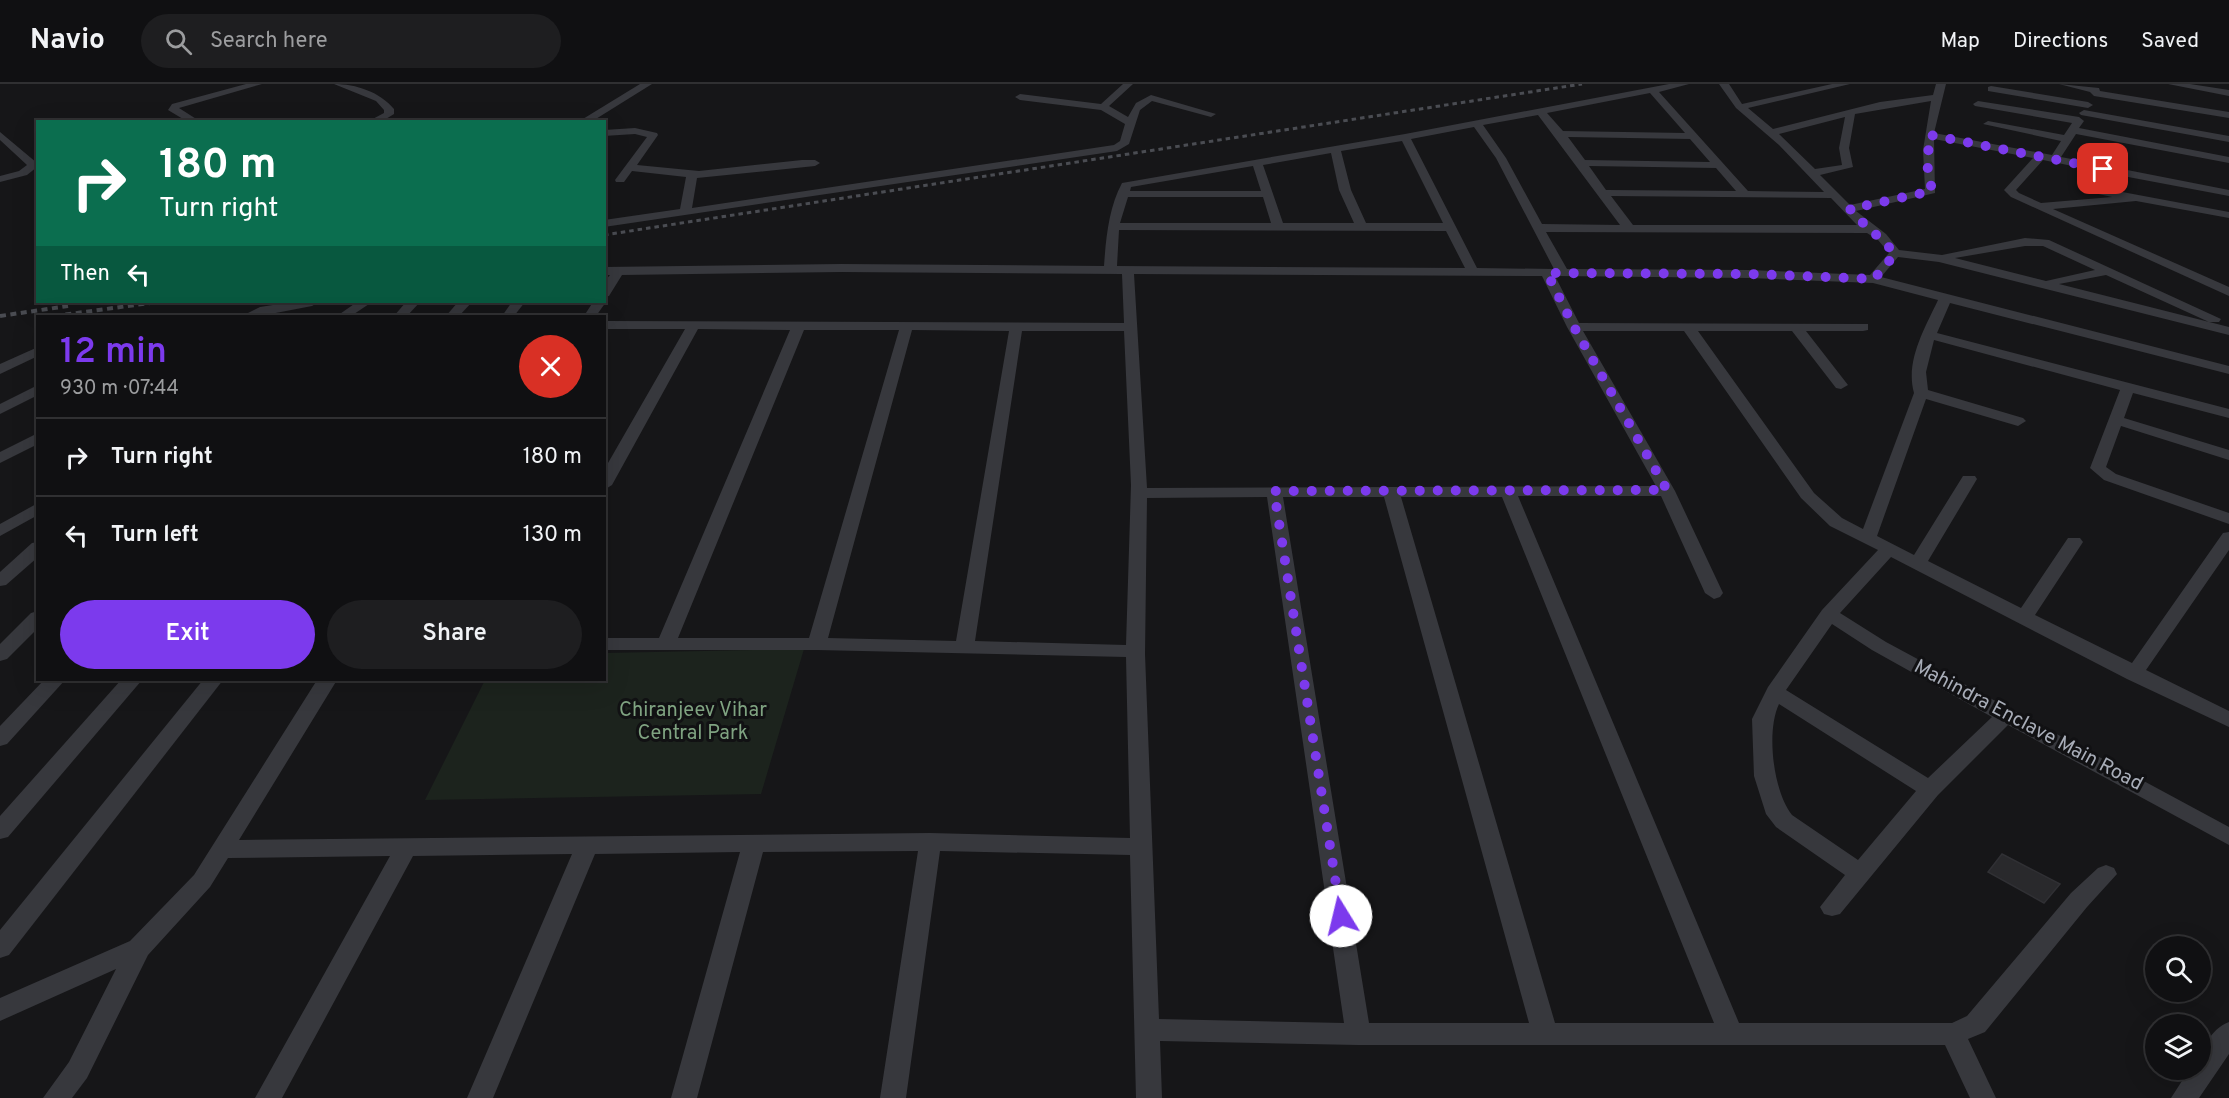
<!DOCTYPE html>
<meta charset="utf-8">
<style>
body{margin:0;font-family:Overpass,sans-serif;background:#1e1e20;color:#f1f3f6;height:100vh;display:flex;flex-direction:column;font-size:22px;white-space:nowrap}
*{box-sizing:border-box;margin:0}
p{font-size:20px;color:#9c9d9f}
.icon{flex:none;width:33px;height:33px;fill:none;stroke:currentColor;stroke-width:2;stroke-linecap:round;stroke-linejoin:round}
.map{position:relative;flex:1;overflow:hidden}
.side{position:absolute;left:36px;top:231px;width:570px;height:366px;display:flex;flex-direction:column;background:#101012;border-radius:0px;box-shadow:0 6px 24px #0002,0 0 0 2px #303032}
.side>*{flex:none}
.guide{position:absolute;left:36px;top:36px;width:570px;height:183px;border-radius:0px;box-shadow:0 6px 24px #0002,0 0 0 2px #303032;background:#0b6e4f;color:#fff;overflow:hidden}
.fabs{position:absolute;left:2145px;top:852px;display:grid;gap:12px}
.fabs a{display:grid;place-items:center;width:66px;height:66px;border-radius:50%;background:#101012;box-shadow:0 6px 24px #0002,0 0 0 2px #303032;font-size:30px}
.pin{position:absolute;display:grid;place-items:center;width:51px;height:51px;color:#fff;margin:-26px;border-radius:12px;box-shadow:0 3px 9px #0006}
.me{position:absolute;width:66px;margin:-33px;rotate:351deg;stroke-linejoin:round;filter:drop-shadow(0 0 4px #0008)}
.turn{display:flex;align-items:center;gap:21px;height:126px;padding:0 24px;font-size:27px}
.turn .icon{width:78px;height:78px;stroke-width:2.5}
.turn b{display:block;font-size:42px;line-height:51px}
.then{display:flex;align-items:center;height:57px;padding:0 24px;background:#0003;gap:12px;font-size:22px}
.round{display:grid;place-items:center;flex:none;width:63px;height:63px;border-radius:32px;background:#1e1e20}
.headline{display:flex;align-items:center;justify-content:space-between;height:102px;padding:0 24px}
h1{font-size:36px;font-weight:600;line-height:45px;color:#7c3aed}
.cta{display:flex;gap:12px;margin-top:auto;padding:12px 24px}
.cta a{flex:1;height:69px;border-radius:36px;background:#7c3aed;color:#fff;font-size:24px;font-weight:600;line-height:69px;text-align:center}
.cta a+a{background:#1e1e20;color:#f1f3f6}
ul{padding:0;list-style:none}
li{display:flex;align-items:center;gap:18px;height:78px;padding:0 24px;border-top:2px solid #303032}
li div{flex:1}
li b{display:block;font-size:22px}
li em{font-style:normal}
header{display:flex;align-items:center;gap:36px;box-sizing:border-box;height:84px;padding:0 30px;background:#101012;border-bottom:2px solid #303032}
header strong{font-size:28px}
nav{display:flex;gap:33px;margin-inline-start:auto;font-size:21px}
.search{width:420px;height:54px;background:#1e1e20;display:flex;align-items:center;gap:15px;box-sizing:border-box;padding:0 21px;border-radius:33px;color:#9c9d9f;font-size:22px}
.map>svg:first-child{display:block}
.green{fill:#1c231d}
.building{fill:#29292c;stroke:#303034;stroke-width:1.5}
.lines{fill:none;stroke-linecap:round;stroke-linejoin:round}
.minor{fill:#37383d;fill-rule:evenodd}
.rail-far1{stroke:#4a4c52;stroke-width:3;stroke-dasharray:4.5 4;stroke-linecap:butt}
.rail{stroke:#4a4c52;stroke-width:4;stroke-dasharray:6 4.5;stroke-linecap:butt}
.route{stroke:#7c3aed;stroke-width:10;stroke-dasharray:0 18}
.labels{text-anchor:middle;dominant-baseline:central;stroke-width:6;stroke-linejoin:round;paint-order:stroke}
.park-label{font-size:20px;fill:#7fa381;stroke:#111113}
.street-label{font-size:20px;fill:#a8adb8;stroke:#111113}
</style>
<header>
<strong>Navio</strong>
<div class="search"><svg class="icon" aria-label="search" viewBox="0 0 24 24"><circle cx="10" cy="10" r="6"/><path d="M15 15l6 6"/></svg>Search here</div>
<nav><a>Map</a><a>Directions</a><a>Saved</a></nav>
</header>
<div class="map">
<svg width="2229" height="1014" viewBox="0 0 2229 1014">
<rect width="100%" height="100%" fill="#161618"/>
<path class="green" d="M804 565 761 710 425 716 485 596H604L605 569Z"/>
<path class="building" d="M2002 770 2060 800 2044 819 1988 788Z"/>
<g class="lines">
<g class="minor">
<path d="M246 0H262L179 24 201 38H188L168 26 172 20Z"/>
<path d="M334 0C356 0 380 8 394 25V30L381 38H367L384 29V26L376 17Z"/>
<path d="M640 0H652L591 38H578Z"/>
<path d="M1123 0H1133L1109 22 1128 33 1136 19 1151 11 1216 30 1211 33 1152 17 1140 26 1129 60 1117 67 604 143V136L680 125 686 93 632 87 624 98H616L615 96 647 53 635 50 604 52V46L635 44 657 49 658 51 637 81 699 87 802 76H815L820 79 815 82 697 94 692 124 1114 61 1120 57 1125 40 1101 26 1020 16 1015 13 1020 10 1101 20Z"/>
<path d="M1669 0H1689L1659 8 1748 107 1824 108 1779 61 1736 24 1719 0H1729L1742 20 1832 0H1850L1748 24 1773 45 1880 18 1933 11 1936 0H1946L1934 49 2052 71 2061 57 1983 40 1988 37 2064 51 2072 39 1975 22 1973 20 1978 17 2079 33 2084 37 2079 44 2229 73V79L2076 50 2061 73 2229 106V112L2107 89 2097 102 2101 104 2229 128V134L2136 117 2053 125 2229 203V212L2011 113 2004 106 2033 74 1934 55 1935 109 1856 127 1886 150 1899 166 1942 171 2025 154 2049 156 2221 235 2219 238H2209L2106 191 2059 200 2229 243V251L1939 178 1898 173 1881 193 2229 282V290L1950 219 1937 249 2229 325V334L2133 309 2124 334 2229 366V376L2121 342 2106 383 2116 390 2229 429V440L2104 396 2090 384 2120 306 1934 256 1926 288 1928 306 2023 334 2026 337 2018 342 1926 315 1877 452 1914 471 1963 392H1975L1977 395 1928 477 2021 524 2068 454H2080L2083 458 2035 531 2132 579 2223 449 2229 448V466L2146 586 2229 627V643L2127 595 1891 473 1840 529 1886 558 2229 743V761L2008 641 1938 711 1840 830 1832 832 1824 830 1820 823 1845 791 1776 743 1766 730 1754 692 1752 635 1768 603 1822 526 1878 466 1830 442 1801 414 1684 247H1583L1675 407 1723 509 1720 513 1714 515 1705 509 1661 412H1518L1739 939H1952L1967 932 2071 809 2098 784 2106 781 2114 784 2117 790 2087 823 1985 948 1968 955 1996 1014H1970L1945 961H1358L1160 957 1162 1014H1136L1130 771 940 767 906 1014H880L918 767 763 768 697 1014H671L740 768 595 770 493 1014H467L572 770 413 772 282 1014H255L390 772 228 774 210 803 148 871 87 994 72 1014H43L69 978 116 885 0 937V914L130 857 194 791 317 596H337L239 756 930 749 1130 754 1126 573 817 566H604V554H659L790 246 698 245 612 401 604 406V386L685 245H604V237L1124 239 1122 190 841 188 622 191 609 212 604 213V198L610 191H604V183L841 180 1104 182C1106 153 1109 123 1122 99L1405 50ZM1650 9 1685 49 1563 47 1547 29ZM1931 17 1923 66 1925 105 1850 121 1820 91 1853 83 1849 64 1855 30ZM1538 31 1620 141 1542 140 1506 74 1483 41ZM1845 33 1839 64 1842 81 1815 85 1779 50ZM1474 43 1496 74 1554 185 1477 184 1411 55ZM1568 53 1690 55 1710 78 1585 76ZM1402 57 1443 139H1366L1351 106 1341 67ZM1331 69 1339 106 1354 139H1283L1263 81ZM2043 76 2097 87 2085 103 2094 109 2112 113 2041 119 2019 109 2016 106ZM1253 82 1261 107H1130L1131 103ZM1589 82 1716 84 1736 107 1606 106ZM1611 112 1831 114 1857 141H1633ZM1128 113H1263L1271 139H1120ZM1119 146 1446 147 1465 184 1117 182ZM1546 148 1867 149 1878 156 1889 169 1870 191 1750 186 1567 185ZM2025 162H2043L2095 186 2046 197 1955 174ZM1134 190 1542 192 1567 243 1656 402 1147 404ZM1555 192 1750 194 1873 199 1938 216C1925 244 1905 277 1914 309L1863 445 1842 434 1814 409 1698 247H1792L1836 304 1841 305 1848 301 1806 247H1863L1868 246V240L1579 239ZM804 246H899L809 554H678ZM912 246 1009 247 956 557 828 554ZM1022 247H1124L1131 401 1126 561 975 557ZM1267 413 1344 939 1159 935 1145 570 1147 414ZM1283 413H1384L1529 939H1369ZM1401 413H1502L1714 939H1555ZM1832 540 1872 566 1992 633 1928 694 1786 606ZM1779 620 1916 707 1858 776 1792 731C1773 707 1766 647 1779 620Z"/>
<path d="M2059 0 2099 4 2100 7 2229 28V34L2094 12 2090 8Z"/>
<path d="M2168 0H2190L2229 6V12Z"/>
<path d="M1991 2 2088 18 2093 21 2088 24 1988 7V3Z"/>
<path d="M2084 26 2229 52V58L2081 31 2079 29Z"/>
<path d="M0 48 37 79V83L27 91 0 98V92L19 87 27 81 0 56Z"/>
<path d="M604 217 606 218 596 232H584L593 218Z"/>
<path d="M292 218H319L312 222 260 232H242L260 223Z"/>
<path d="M357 218H372L351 232H337Z"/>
<path d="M406 218H420L407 232H394Z"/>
<path d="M458 218H472L459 232H446Z"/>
<path d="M512 218H525L514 232H502Z"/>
<path d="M38 263V272L0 290V280Z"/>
<path d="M38 301V311L0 330V320Z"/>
<path d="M38 349V360L0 379V368Z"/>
<path d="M38 419V431L0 452V440Z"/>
<path d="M38 458V473L6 501 0 502V488L32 459Z"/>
<path d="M38 527V544L7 575 0 577V560L31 529Z"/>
<path d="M44 596H65L7 660 0 662V642Z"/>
<path d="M121 596H142L8 753 0 755V732Z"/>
<path d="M203 596H223L9 871 0 874V846Z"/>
<path d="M2229 938V970L2199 1014H2171L2189 986H2200C2200 967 2210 945 2229 938Z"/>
</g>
<path class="rail-far1" d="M604 151 1582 0"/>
<g class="rail">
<path d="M0 232 68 222"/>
<path d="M55 232 157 218"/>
</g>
</g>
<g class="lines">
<path class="route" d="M1341 832 1274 407 1667 406 1574 243 1547 189 1750 190 1874 195 1895 170C1881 153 1864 142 1850 125L1932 107 1927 80 1930 51 2103 85"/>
</g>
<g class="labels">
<g class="park-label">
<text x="693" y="627">Chiranjeev Vihar<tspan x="693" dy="23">Central Park</tspan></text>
</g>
<g class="street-label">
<text transform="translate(2028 642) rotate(28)">Mahindra Enclave Main Road</text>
</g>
</g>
</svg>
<div class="fabs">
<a><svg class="icon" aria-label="search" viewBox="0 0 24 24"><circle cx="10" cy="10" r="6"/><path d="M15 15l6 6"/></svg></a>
<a><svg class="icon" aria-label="layers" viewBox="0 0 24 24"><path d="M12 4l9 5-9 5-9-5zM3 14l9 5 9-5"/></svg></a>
</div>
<div class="pin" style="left:2103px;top:85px;background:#d93025"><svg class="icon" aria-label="arrive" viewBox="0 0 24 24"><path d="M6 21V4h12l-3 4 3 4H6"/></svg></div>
<svg class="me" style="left:1341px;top:832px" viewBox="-20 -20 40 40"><circle r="19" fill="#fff"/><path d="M0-13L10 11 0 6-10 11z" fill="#7c3aed"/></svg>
<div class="guide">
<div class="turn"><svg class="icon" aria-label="right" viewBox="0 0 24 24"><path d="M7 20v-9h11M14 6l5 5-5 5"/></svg><div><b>180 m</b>Turn right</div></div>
<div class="then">Then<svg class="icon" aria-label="left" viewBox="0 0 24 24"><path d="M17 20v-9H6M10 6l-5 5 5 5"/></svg></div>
</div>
<section class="side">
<div class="headline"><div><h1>12 min</h1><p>930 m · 07:44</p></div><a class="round" style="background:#d93025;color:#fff"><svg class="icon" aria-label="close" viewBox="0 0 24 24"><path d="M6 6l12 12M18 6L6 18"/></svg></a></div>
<ul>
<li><svg class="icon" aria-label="right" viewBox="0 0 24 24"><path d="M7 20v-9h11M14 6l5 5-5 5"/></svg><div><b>Turn right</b></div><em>180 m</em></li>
<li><svg class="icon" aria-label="left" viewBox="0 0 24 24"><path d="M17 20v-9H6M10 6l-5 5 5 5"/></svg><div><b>Turn left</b></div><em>130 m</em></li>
</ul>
<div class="cta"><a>Exit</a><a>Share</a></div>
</section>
</div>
